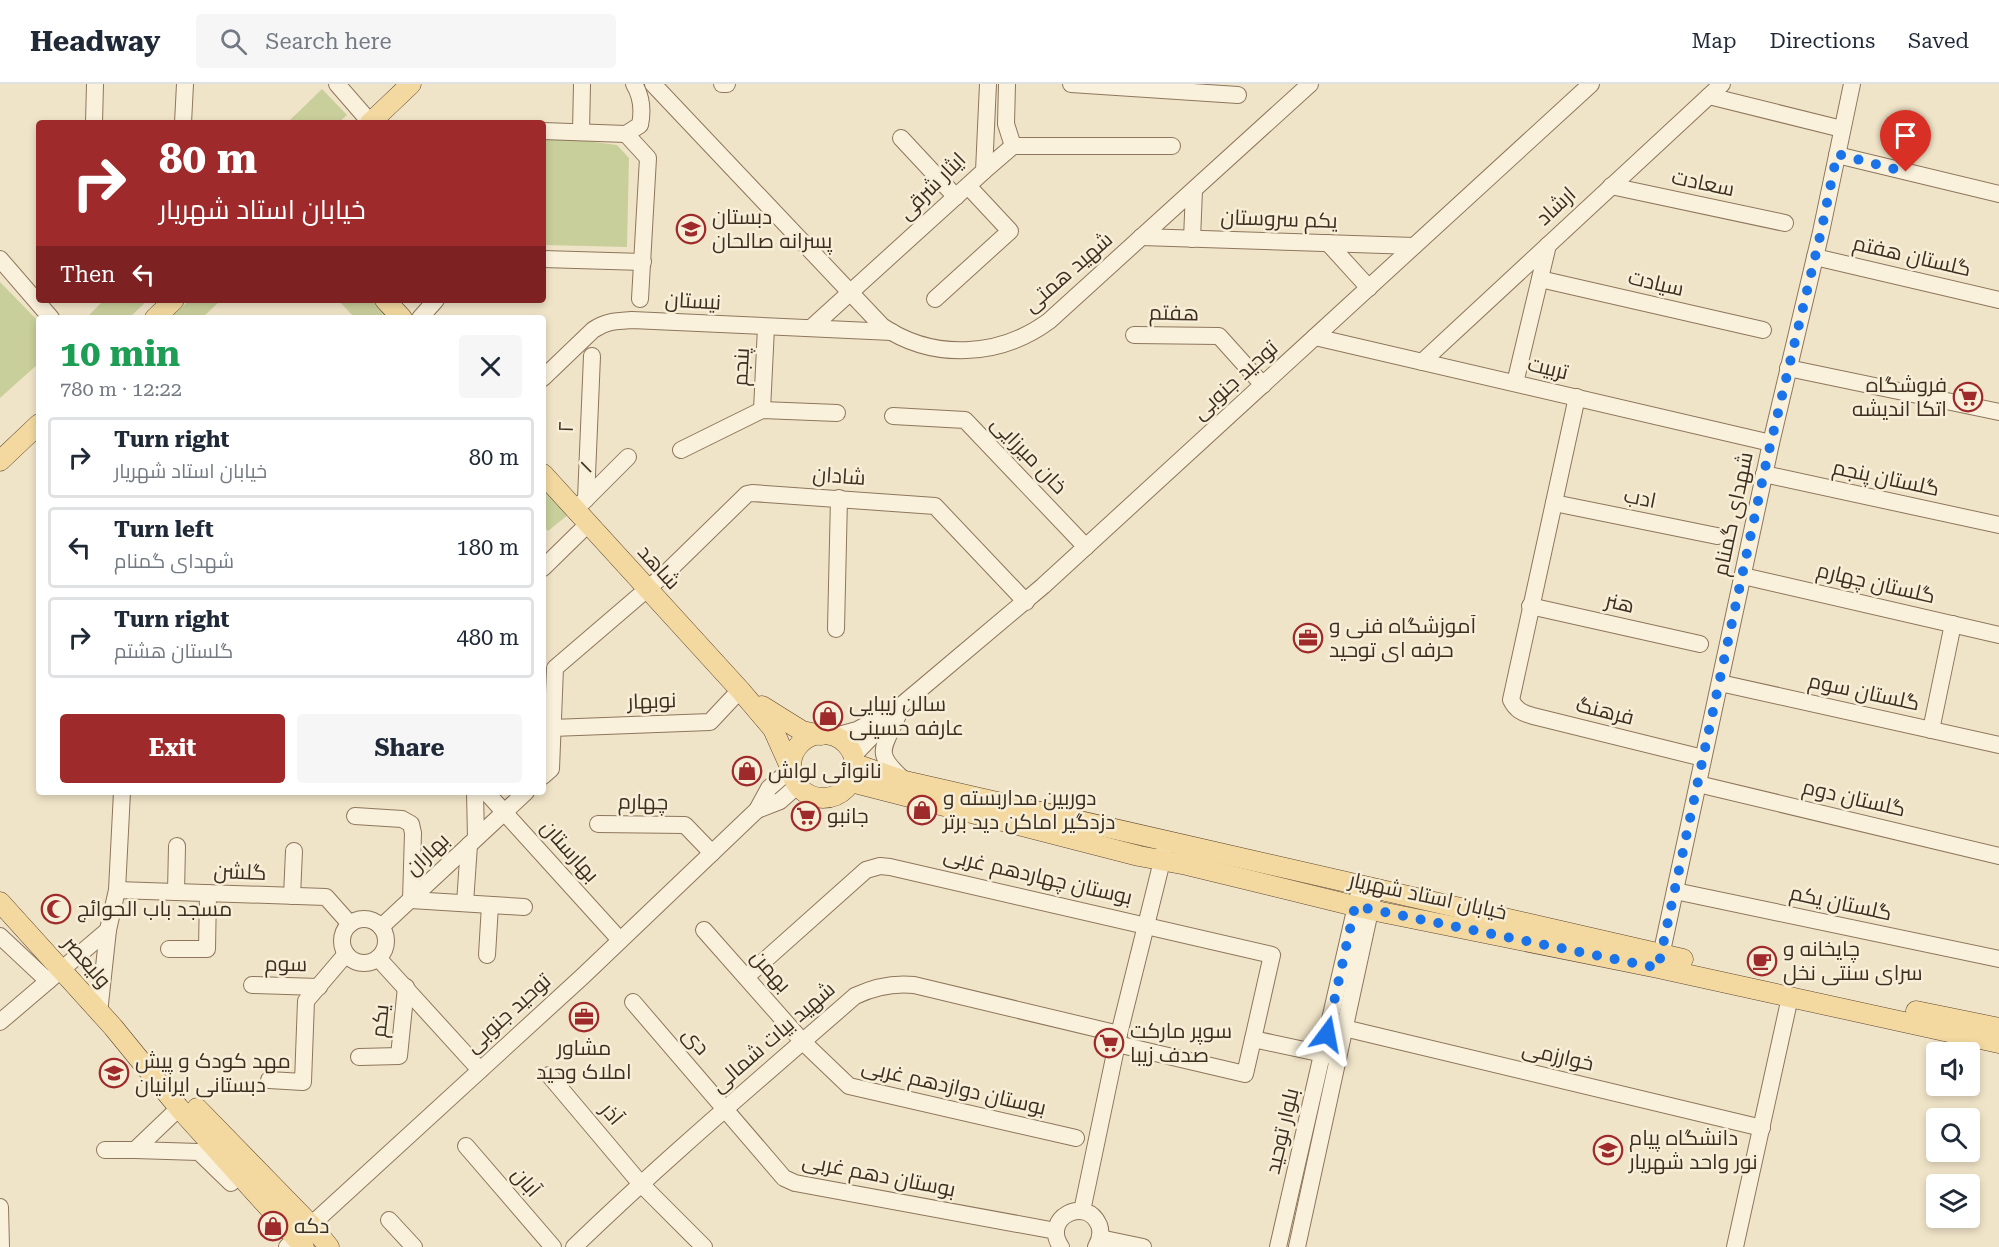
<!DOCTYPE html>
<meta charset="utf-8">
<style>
body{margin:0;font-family:"Roboto Serif",Cairo,serif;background:#f6f6f7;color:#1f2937;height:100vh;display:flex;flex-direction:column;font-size:22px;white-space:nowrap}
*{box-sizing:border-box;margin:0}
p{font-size:20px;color:#747a83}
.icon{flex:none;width:33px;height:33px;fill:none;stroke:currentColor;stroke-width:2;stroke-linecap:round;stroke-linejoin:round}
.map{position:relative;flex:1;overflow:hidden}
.panel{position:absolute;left:36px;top:231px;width:510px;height:480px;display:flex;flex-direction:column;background:#fff;border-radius:6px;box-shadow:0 3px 9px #0003}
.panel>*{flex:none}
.guide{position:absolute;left:36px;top:36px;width:510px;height:183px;border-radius:6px;box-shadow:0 3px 9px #0003;background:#9e2a2b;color:#fff;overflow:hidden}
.fabs{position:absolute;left:1926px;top:958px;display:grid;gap:12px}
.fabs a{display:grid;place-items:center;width:54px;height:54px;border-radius:6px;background:#fff;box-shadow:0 3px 9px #0003;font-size:30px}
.pin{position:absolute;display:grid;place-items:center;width:51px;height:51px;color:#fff;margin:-62px -26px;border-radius:50% 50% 50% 0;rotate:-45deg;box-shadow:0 0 6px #0007}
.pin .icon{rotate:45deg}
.me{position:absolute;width:66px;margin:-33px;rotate:13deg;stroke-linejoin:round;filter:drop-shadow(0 0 4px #0008)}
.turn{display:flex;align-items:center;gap:21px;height:126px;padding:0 24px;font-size:27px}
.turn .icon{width:78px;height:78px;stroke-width:2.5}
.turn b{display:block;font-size:42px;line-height:51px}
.then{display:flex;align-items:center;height:57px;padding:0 24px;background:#0003;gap:12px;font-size:22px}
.round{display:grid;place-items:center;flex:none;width:63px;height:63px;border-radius:6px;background:#f6f6f7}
.summary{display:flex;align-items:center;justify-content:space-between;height:102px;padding:0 24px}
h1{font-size:36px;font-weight:700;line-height:45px;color:#1e9e55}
.action{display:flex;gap:12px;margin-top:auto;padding:12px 24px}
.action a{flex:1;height:69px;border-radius:6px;background:#9e2a2b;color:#fff;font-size:24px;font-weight:700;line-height:69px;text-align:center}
.action a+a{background:#f6f6f7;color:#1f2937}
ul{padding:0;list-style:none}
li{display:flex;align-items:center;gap:18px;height:81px;margin:0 12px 9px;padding:0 12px;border:3px solid #e0e1e3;border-radius:6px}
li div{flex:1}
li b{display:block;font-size:22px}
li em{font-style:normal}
header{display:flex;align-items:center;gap:36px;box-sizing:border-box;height:84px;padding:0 30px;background:#fff;border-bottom:2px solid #e0e1e3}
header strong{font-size:28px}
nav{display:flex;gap:33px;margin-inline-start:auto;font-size:21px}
.search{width:420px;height:54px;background:#f6f6f7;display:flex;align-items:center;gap:15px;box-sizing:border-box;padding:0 21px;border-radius:6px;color:#747a83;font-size:22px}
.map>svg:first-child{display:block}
.green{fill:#c9cf9b}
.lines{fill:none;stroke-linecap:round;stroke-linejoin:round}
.minor-casing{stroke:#8d765c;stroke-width:18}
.major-casing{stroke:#5b4430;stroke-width:21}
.minor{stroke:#faf1dc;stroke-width:16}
.major{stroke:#f3d9a0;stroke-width:20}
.route{stroke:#1a73e8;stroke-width:10;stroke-dasharray:0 18}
.labels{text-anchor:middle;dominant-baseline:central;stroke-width:5;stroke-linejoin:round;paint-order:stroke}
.street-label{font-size:21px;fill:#3d2e20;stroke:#f7eed8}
.poi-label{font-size:21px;fill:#3d2e20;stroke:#f7eed8;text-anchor:start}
</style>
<header>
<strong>Headway</strong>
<div class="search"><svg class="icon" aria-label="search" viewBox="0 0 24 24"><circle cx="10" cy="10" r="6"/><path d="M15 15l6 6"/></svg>Search here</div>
<nav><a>Map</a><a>Directions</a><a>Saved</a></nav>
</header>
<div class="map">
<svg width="1999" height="1163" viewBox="0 0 1999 1163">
<rect width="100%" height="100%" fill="#f0e4c8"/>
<g class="green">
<path d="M322 5 347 31 338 39H287Z"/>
<path d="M543 51 617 61 629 74 627 163 543 161Z"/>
<path d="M0 198 39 238V279L0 314Z"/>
<path d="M104 216H148L129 234H86Z"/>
<path d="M190 216H221L202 234H170Z"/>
<path d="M338 216H372L389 234H355Z"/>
<path d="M543 402 569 430 548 447 543 442Z"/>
</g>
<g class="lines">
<g class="minor-casing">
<g id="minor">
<path d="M337 0 370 38"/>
<path d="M653 0 882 242C933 277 1000 273 1049 237L1310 0"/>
<path d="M722 0H727"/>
<path d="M1007 0 1006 40 1013 62"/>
<path d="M1071 0 1238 11"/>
<path d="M1709 12 1842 45"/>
<path d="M94 39 95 0"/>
<path d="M183 39 185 0"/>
<path d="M543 47 626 50 640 41C643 26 642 13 634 0"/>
<path d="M581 48 582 0"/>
<path d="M626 50 648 74 640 215"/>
<path d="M901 54 956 113"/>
<path d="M1837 71 1999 110"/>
<path d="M984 87 1013 62H1172"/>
<path d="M1611 102 1785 139"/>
<path d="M1141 153 1414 162"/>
<path d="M1192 155 1194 106"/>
<path d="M1328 159 1369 204"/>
<path d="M1815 173 1999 216"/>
<path d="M0 175 51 234"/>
<path d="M543 175 643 178"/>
<path d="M1540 195 1763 246"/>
<path d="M935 215 1010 147 968 102"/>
<path d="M420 234 436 216"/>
<path d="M811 244 984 87 988 0"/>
<path d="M1134 251 1219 252 1263 301"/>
<path d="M1315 253 1771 359"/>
<path d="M1422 278 1722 0"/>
<path d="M1788 284 1999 328"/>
<path d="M543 294 593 246C606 237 617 237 632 236L892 248"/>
<path d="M1515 299 1548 161"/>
<path d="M1577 313 1511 616C1516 626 1522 629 1533 632L1703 674"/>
<path d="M762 326 766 243"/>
<path d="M893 332 965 336 1086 463"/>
<path d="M681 366 762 326 837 329"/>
<path d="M1764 390 1999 441"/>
<path d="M586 415 592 272"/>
<path d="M582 419 628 373"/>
<path d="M1554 419 1717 452"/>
<path d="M543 484 588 440"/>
<path d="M1743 492 1999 551"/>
<path d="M1530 522 1700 560"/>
<path d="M836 545 839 414"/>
<path d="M1720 599 1999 661"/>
<path d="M898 631C883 666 873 668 904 696"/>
<path d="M552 644 710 638 740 606"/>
<path d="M1931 646 1953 540"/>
<path d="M835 652 857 646 885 631"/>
<path d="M853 672 904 619 1043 502 1591 0"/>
<path d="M543 692 551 685 555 584 667 488 747 410 752 409 935 422 1026 518"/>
<path d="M1698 700 1999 772"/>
<path d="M475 708 476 754"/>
<path d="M486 708 620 856"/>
<path d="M757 726 780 717 797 702"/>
<path d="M355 732 402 735 411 740 413 749 411 816 524 823"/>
<path d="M598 740 685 741 712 769"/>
<path d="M117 806 326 813 350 840"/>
<path d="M1675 807 1999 875"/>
<path d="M176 808 177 762"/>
<path d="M292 812 294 767"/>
<path d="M465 819 469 761"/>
<circle cx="364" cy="857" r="22"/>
<path d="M381 843 526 708"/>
<path d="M704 846 803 958 849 1002 1076 1054"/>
<path d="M0 852 48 897"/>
<path d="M169 865H207L208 809"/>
<path d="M487 871 490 821"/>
<path d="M378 874 480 986"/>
<path d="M1659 881 1771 359 1821 148 1852 0"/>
<path d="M746 893 866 786 880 782 890 783 1272 871 1253 955 1337 973"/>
<path d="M252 901 319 903"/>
<path d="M633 918 784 1094 795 1099 1056 1147"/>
<path d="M99 929 108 846 117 806 122 708"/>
<path d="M0 938 108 846"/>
<path d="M1344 944 1762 1044"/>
<path d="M1117 960 1245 990 1253 955"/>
<path d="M359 973 399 972 406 903"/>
<path d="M549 991 640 1099 704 1163"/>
<path d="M269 996 303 998 306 917 346 870"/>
<path d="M466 1062 553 1163"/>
<path d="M105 1066H135L179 1024"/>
<path d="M135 1066 199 1068 231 1099"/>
<path d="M0 1123 1 1163"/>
<path d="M1082 1127 1119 950 1165 765"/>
<path d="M389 1136 414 1163"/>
<path d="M1100 1154 1143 1163"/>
<path d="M287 1163 583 892 757 726 769 704 791 685"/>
<path d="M574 1163C665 1075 760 995 855 912 874 903 894 899 914 901L1119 950"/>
<path d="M1061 1163C1041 1134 1086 1111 1099 1141 1102 1149 1100 1156 1096 1163"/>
<path d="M1278 1163 1361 800"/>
<path d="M1297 1163 1375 804"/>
<path d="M1735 1163 1790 913"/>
</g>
</g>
<g class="major-casing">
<g id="major">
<path d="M370 39 411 0"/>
<path d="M385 216 402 234"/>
<path d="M155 234 174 216"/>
<path d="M0 377 39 340"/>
<path d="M543 390 740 606 773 645 791 685"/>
<path d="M762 622 802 647 821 651"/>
<circle cx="823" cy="682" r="32"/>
<path d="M855 680 905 697 1683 875"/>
<path d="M851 698 1139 772 1187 781 1371 826 1658 884 1999 959"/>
<path d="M0 818 113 943 179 1024 304 1163"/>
<path d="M1916 927 1999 944"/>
<path d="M197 1024 312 1142 329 1163"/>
</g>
</g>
<use href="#minor" class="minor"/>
<use href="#major" class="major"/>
</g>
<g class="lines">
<path class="route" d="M1327 950 1355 822 1658 884 1767 375 1821 148 1837 70 1906 88"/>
</g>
<defs>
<g id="school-ring" transform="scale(1.5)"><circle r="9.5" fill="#f7eed8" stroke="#9e2a2b" stroke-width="1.5"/><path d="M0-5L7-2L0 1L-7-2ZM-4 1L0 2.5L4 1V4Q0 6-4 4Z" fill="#9e2a2b"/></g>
<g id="supermarket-ring" transform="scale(1.5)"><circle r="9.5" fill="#f7eed8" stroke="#9e2a2b" stroke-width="1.5"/><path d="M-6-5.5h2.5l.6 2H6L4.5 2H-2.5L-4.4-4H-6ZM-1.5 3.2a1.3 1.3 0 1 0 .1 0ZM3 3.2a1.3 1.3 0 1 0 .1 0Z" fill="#9e2a2b"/></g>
<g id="office-ring" transform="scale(1.5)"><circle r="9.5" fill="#f7eed8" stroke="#9e2a2b" stroke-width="1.5"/><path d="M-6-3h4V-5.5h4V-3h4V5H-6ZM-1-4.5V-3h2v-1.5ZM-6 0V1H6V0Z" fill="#9e2a2b"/></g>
<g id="shop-ring" transform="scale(1.5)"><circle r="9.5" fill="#f7eed8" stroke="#9e2a2b" stroke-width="1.5"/><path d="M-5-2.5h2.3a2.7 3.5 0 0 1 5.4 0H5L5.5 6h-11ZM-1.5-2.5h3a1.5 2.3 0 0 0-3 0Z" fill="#9e2a2b"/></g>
<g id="mosque-ring" transform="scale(1.5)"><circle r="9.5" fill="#f7eed8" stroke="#9e2a2b" stroke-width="1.5"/><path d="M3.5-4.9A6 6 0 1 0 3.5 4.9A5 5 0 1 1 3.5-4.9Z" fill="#9e2a2b"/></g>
<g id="cafe-ring" transform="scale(1.5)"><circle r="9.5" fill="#f7eed8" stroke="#9e2a2b" stroke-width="1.5"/><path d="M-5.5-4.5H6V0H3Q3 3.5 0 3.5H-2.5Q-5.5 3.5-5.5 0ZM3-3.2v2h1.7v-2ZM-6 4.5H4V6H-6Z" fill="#9e2a2b"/></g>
<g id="university-ring" transform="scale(1.5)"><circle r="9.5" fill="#f7eed8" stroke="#9e2a2b" stroke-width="1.5"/><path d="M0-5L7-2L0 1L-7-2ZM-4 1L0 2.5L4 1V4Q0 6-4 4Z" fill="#9e2a2b"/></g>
</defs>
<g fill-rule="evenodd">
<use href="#school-ring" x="691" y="145"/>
<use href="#supermarket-ring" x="1968" y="313"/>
<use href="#office-ring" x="1308" y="554"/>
<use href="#shop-ring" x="828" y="632"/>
<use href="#shop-ring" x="747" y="687"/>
<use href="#shop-ring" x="922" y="726"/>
<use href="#supermarket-ring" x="806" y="732"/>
<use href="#mosque-ring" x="56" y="825"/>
<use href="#cafe-ring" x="1762" y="877"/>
<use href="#office-ring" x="584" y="933"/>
<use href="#supermarket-ring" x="1109" y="959"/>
<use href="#school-ring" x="114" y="989"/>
<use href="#university-ring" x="1608" y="1066"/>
<use href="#shop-ring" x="273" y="1142"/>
</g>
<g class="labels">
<g class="street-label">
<text transform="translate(1703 99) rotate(12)">سعادت</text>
<text transform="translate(932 102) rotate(-45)">ایثار شرقی</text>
<text transform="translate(1556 122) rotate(-43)">ارشاد</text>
<text transform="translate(1279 135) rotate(2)">یکم سروستان</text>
<text transform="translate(1912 172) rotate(13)">گلستان هفتم</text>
<text transform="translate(1068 188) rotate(-41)">شهید همتی</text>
<text transform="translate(1656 199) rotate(13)">سیادت</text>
<text transform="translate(693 217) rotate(3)">نيستان</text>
<text transform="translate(1174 229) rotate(1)">هفتم</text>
<text transform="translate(741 283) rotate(-87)">پنجم</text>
<text transform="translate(1548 284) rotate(13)">تربیت</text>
<text transform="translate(1235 296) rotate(-42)">توحید جنوبی</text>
<text transform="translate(566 343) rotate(-88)">۲</text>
<text transform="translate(1029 371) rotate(46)">خان میرزایی</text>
<text transform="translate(586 383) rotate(-45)">۱</text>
<text transform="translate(839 392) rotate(4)">شادان</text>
<text transform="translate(1886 394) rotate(12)">گلستان پنجم</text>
<text transform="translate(1640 414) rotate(11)">ادب</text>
<text transform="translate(1733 430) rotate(-78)">شهدای گمنام</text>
<text transform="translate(659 483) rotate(48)">شاهد</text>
<text transform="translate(1876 499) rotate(13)">گلستان چهارم</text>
<text transform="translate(1620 519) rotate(13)">هنر</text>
<text transform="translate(1864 608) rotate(12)">گلستان سوم</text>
<text transform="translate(652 617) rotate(-2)">نوبهار</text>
<text transform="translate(1605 627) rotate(14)">فرهنگ</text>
<text transform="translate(1854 714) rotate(13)">گلستان دوم</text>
<text transform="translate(643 718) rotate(1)">چهارم</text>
<text transform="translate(570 767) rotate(48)">بهارستان</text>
<text transform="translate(427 770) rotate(-43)">بهاران</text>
<text transform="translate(240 788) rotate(2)">گلشن</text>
<text transform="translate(1038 792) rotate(13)">بوستان چهاردهم غربی</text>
<text transform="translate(1428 812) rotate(12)">خیابان استاد شهریار</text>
<text transform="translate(1841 819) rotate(12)">گلستان یکم</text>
<text transform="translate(87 878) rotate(49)">ولیعصر</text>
<text transform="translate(286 880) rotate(1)">سوم</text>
<text transform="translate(771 887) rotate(49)">بهمن</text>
<text transform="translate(508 929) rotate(-42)">توحید جنوبی</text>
<text transform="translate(380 937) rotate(-84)">یکم</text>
<text transform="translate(773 953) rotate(-41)">شهید بیات شمالی</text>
<text transform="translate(696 957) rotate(49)">دی</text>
<text transform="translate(1558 972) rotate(13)">خوارزمی</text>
<text transform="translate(954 1003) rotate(13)">بوستان دوازدهم غربی</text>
<text transform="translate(612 1030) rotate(50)">آذر</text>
<text transform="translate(1282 1047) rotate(-77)">بلوار توحید</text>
<text transform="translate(879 1091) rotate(11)">بوستان دهم غربی</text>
<text transform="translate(526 1098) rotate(49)">آبان</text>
</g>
<g class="poi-label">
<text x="712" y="133">دبستان<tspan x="712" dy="24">پسرانه صالحان</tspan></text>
<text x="1947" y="301" text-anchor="end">فروشگاه<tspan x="1947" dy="24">اتکا اندیشه</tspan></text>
<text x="1329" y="542">آموزشگاه فنی و<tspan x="1329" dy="24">حرفه ای توحید</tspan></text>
<text x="849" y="620">سالن زیبایی<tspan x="849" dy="24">عارفه حسینی</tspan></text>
<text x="768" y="687">نانوائی لواش</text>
<text x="943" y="714">دوربین مداربسته و<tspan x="943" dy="24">دزدگیر اماکن دید برتر</tspan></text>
<text x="827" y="732">جانبو</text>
<text x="77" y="825">مسجد باب الحوائج</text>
<text x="1783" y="865">چایخانه و<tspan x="1783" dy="24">سرای سنتی نخل</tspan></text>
<text x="1130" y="947">سوپر مارکت<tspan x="1130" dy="24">صدف زیبا</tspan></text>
<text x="584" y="964" text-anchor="middle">مشاور<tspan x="584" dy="24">املاک وحید</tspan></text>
<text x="135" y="977">مهد کودک و پیش<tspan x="135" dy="24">دبستانی ایرانیان</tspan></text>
<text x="1629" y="1054">دانشگاه پیام<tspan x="1629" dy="24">نور واحد شهریار</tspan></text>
<text x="294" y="1142">دکه</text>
</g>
</g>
</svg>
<div class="fabs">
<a><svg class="icon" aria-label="sound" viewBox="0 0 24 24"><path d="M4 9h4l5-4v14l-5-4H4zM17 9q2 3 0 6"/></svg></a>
<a><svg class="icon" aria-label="search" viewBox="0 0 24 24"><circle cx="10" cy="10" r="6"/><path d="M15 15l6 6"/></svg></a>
<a><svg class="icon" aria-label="layers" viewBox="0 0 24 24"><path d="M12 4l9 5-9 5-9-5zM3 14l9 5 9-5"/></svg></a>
</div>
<div class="pin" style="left:1906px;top:88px;background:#d93025"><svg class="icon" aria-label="arrive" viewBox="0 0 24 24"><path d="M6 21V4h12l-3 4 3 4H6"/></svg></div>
<svg class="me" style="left:1327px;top:950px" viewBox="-20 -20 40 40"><path d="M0-17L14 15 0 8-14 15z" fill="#1a73e8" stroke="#fff" stroke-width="4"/></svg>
<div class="guide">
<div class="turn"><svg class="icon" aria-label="right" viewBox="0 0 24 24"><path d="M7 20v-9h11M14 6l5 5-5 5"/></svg><div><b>80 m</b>خیابان استاد شهریار</div></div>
<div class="then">Then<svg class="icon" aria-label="left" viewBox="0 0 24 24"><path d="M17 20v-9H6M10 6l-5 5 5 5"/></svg></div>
</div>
<section class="panel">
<div class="summary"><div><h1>10 min</h1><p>780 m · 12:22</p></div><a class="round"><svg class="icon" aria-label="close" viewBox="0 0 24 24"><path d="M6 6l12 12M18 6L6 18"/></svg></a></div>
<ul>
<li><svg class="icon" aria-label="right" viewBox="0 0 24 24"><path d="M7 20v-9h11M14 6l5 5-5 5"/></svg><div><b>Turn right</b><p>خیابان استاد شهریار</p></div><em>80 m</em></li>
<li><svg class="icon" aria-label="left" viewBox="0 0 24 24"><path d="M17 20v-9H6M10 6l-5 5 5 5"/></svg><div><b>Turn left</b><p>شهدای گمنام</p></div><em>180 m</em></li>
<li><svg class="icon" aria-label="right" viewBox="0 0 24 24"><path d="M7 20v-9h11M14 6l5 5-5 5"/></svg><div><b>Turn right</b><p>گلستان هشتم</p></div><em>480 m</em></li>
</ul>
<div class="action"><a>Exit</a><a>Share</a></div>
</section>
</div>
